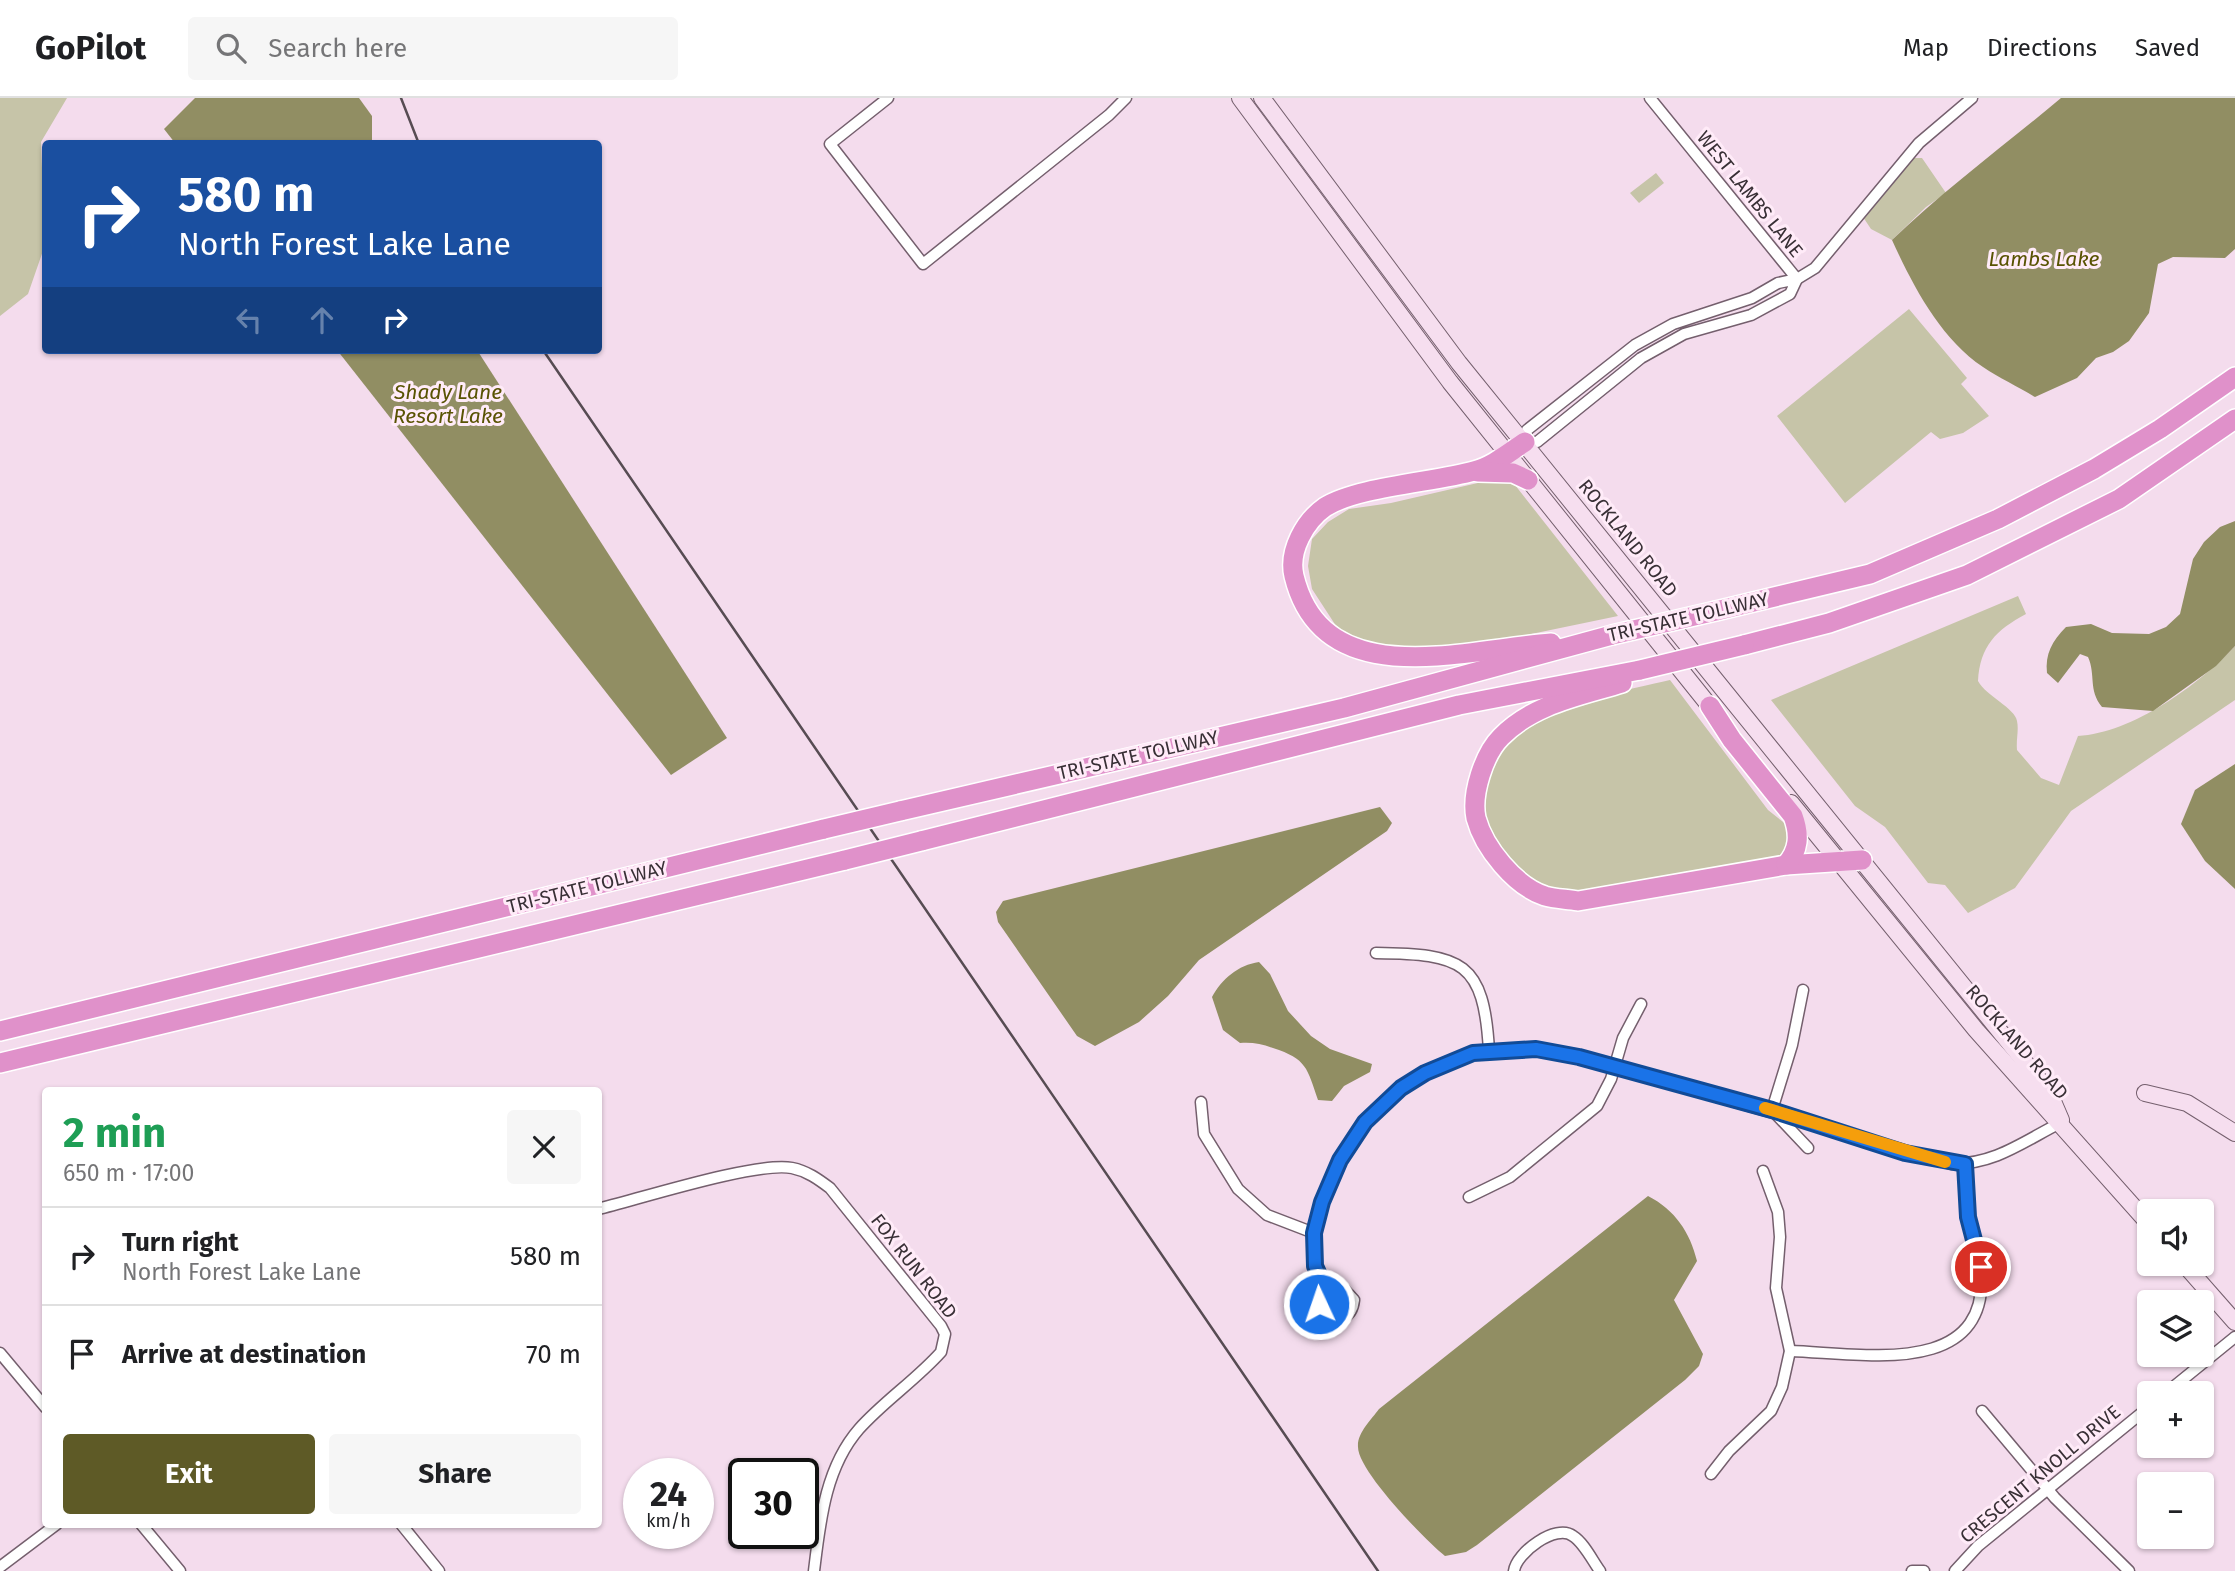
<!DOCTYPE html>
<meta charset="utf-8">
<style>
body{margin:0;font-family:"Fira Sans",sans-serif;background:#f6f6f6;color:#202124;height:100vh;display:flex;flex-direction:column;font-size:26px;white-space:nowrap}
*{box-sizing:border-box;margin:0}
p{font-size:23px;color:#757577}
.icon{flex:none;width:38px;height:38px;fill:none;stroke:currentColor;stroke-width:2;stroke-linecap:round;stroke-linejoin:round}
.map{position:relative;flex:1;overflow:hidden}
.sheet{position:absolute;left:42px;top:989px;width:560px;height:441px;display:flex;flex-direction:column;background:#fff;border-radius:7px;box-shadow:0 2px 5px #0004}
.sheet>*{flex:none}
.hud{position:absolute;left:42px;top:42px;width:560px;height:214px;border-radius:7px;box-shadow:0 2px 5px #0004;background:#1a4fa0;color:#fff;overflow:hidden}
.tools{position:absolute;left:2137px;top:1101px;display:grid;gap:14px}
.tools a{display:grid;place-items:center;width:77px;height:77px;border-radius:7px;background:#fff;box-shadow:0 2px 5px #0004;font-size:35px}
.speed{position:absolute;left:623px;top:1360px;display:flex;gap:14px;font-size:35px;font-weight:700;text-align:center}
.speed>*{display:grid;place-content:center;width:91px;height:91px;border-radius:50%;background:#fff;box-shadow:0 2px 5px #0004;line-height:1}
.speed small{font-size:18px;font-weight:400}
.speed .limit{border:4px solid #111;border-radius:10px;background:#fff;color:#111}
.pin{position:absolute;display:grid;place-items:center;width:60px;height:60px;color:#fff;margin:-30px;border:4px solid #fff;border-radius:50%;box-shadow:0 2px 7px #0007}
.me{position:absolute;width:77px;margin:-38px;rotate:357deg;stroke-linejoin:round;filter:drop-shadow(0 0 5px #0008)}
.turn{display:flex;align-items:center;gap:24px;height:147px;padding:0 21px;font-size:32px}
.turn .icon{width:91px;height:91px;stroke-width:2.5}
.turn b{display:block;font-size:49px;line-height:60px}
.lanes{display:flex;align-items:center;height:66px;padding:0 21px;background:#0003;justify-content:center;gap:35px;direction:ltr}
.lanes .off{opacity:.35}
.round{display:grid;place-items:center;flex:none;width:74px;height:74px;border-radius:7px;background:#f6f6f6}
.headline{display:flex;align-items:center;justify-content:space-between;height:119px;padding:0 21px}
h1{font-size:42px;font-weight:700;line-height:52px;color:#1e9e55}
.button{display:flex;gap:14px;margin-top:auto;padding:14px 21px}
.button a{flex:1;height:80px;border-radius:7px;background:#5e5a26;color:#fff;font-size:28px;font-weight:700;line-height:80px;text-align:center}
.button a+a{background:#f6f6f6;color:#202124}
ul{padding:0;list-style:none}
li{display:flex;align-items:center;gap:21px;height:98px;padding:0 21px;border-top:2px solid #e0e0e0}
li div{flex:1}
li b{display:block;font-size:26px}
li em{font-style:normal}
header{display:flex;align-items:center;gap:42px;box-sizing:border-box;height:98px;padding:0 35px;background:#fff;border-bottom:2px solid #e0e0e0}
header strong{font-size:33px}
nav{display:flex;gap:38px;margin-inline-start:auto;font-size:24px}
.search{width:490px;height:63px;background:#f6f6f6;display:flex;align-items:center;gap:18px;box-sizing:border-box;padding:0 24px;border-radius:7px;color:#757577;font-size:26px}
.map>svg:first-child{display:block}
.green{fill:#c6c4a8}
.water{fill:#918e63}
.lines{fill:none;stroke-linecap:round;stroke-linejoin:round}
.street-casing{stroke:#745f6d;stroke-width:13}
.secondary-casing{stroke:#745f6d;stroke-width:18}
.highway-casing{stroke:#fff;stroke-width:22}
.street{stroke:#fff;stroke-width:10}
.secondary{stroke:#f6deef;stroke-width:16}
.highway{stroke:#e091ca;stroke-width:19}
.rail{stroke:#574c53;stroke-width:2.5}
.highway-bridge-casing{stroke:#fff;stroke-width:22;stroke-linecap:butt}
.highway-bridge{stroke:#e091ca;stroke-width:19}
.route-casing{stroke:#114b97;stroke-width:18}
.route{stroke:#1a73e8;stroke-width:12}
.slow{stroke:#f59e0b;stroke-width:12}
.labels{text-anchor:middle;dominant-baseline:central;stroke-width:6;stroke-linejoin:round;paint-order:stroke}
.street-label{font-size:19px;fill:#393036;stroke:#ffebf8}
.water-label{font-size:21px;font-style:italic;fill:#595303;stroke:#ffebf8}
</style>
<header>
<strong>GoPilot</strong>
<div class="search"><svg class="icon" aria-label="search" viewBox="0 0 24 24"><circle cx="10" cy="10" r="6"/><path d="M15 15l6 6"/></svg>Search here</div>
<nav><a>Map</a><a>Directions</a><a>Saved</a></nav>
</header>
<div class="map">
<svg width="2235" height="1473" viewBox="0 0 2235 1473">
<rect width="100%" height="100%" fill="#f4dced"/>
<g class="green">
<path d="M0 0H67L41 44 45 147 28 196 0 218Z"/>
<path d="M1913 60H1922L1946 95 1926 109 1892 142 1871 131 1863 119 1901 69Z"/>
<path d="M1656 75 1664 85 1639 105 1630 95Z"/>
<path d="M1909 211 1967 280 1961 286 1989 318 1963 335 1940 341 1931 334 1845 405 1777 318Z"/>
<path d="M1495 381H1507L1515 387 1618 518 1507 541 1425 552 1379 553 1340 534 1312 491 1308 468 1312 441 1328 424 1349 411 1391 405Z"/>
<path d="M2018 498 2026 516C1996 532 1980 548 1978 583 1986 598 2015 610 2017 623 2019 632 2016 642 2017 652L2041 680 2059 687 2078 638C2132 635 2199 587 2235 548V602L2071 713 2015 790 1968 815 1945 787 1928 785 1885 729 1855 708 1771 602Z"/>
<path d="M1670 582 1768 712 1788 728 1792 742 1786 753 1768 770 1546 796 1487 743C1486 725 1480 702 1483 684 1494 612 1612 596 1670 582Z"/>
</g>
<g class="water">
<path d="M195 0H359L372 18V45H175L164 31Z"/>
<path d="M2061 0H2235V151L2225 160 2173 159 2158 166 2149 215 2129 243 2113 254 2096 260 2077 280 2035 299C2019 289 1999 280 1983 269 1940 240 1913 188 1892 142 1945 91 2005 47 2061 0Z"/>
<path d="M337 252H477L727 640 671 677Z"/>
<path d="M2235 423V548L2216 568 2153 613 2102 609C2088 592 2096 577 2088 559L2080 556 2058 585 2047 575C2045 556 2052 543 2066 529L2091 526 2112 535 2149 536 2166 529 2180 516 2193 461 2204 444 2220 429Z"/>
<path d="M2235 666V791L2205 763 2181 726 2195 692Z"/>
<path d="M1380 709 1392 725 1387 733 1199 862 1168 898 1139 924 1095 948 1077 938 998 824 996 814 1003 803Z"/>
<path d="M1259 864 1270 876 1288 913 1311 938 1330 951 1372 966 1370 974 1344 988 1332 1003 1318 1002C1307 970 1307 961 1273 950 1262 946 1252 944 1240 945L1223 932 1212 899C1222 881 1238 867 1259 864Z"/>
<path d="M1648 1098C1675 1112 1690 1134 1697 1163L1674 1202 1703 1256 1699 1268 1685 1282 1477 1447 1466 1454 1445 1458C1425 1442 1358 1373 1358 1349 1357 1335 1371 1322 1379 1311Z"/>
</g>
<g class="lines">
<g class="street-casing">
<g id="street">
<path d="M888 0 830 46 923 166 1109 17 1126 0"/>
<path d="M1650 0 1797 181 1815 170 1919 45 1972 0"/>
<path d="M1797 181 1790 196 1751 217 1684 236 1641 260 1537 344H1525L1527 332 1635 247 1673 226 1752 200 1778 185Z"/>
<path d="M1376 855C1462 856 1484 863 1489 953"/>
<path d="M1803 892 1792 947 1772 1012 1808 1050"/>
<path d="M1201 1004 1204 1036 1238 1091 1267 1117 1314 1135"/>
<path d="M1469 1099 1510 1079 1597 1008 1611 981 1623 940 1641 906"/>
<path d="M598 1111C639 1101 757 1063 792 1070 807 1073 818 1081 830 1090L941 1228 945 1236 941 1254C916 1282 884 1303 859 1331 825 1370 820 1424 814 1473"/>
<path d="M1323 1186 1342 1189 1354 1202C1352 1220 1339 1225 1324 1218 1318 1205 1323 1200 1323 1187 1323 1181 1316 1174 1315 1167 1313 1158 1313 1145 1314 1135 1326 1055 1391 974 1472 956 1508 947 1543 952 1579 959L1952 1066C1996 1066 2024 1043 2062 1024"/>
<path d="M1790 1253C1861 1255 1991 1282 1981 1171 1980 1159 1974 1147 1971 1135 1966 1113 1966 1089 1965 1066"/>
<path d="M0 1255 46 1310"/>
<path d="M2166 1295 2235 1239"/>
<path d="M1982 1313 2055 1400 2129 1473"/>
<path d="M1711 1376 1729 1353 1771 1313 1782 1289 1790 1253 1776 1190 1780 1139 1778 1114 1763 1073"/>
<path d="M141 1426 180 1473"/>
<path d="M401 1426 439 1473"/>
<path d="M0 1469 57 1426"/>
<path d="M1514 1473C1516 1455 1556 1425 1573 1438 1584 1445 1592 1462 1600 1473"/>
<path d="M1912 1473H1924"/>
<path d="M1955 1473 1978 1448 2149 1309"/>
</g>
</g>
<g class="secondary-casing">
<g id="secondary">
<path d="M1240 0 1450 284 1716 616"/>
<path d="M1262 0 1459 265 2049 994 2061 1022"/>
<path d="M1791 705 1976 932 2149 1126"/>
<path d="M2145 995 2187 1005 2235 1035"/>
<path d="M2184 1166 2235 1224"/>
</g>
</g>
<g class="highway-casing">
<g id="highway">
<path d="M1525 344C1508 355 1493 368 1474 373 1435 384 1356 389 1325 409 1305 423 1288 453 1294 478 1323 597 1465 551 1551 545"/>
<path d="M1478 374 1513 375 1528 382"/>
<path d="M1716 513 1870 476 1998 421 2094 371 2160 331 2235 279"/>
<path d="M1744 547 1829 525 1967 477 2119 401 2235 321"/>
<path d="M1622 585C1580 598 1533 606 1501 639 1484 656 1471 696 1476 720 1484 750 1515 788 1545 798 1555 801 1567 801 1578 803L1786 767 1862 762"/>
<path d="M1710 608 1732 642 1793 718C1800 737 1799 752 1786 767"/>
<path d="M900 713 1344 610 1612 537"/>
<path d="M921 743 1459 607 1640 572"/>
<path d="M0 933 824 731"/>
<path d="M0 965 845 762"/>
</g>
</g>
<use href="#street" class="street"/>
<use href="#secondary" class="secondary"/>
<use href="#highway" class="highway"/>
<g class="rail">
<path d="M401 0 419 46"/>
<path d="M543 252 1378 1473"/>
</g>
<g class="highway-bridge-casing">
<g id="highway-bridge">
<path d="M1612 537 1716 513"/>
<path d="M1640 572 1744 547"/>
<path d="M824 731 900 713"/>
<path d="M845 762 921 743"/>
</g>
</g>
<use href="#highway-bridge" class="highway-bridge"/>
</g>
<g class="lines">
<g class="route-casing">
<path id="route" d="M1319 1206 1323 1186 1315 1168 1314 1135 1322 1104 1340 1062 1365 1024 1401 990 1425 975 1473 955 1536 951 1579 959 1772 1012 1905 1055 1965 1066 1968 1119 1981 1169"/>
</g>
<use href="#route" class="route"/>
<path class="slow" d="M1765 1010 1945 1064"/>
</g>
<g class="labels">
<g class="street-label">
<text transform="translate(1750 96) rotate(51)">WEST LAMBS LANE</text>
<text transform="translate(1628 440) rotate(51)">ROCKLAND ROAD</text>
<text transform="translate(1688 519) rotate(-13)">TRI-STATE TOLLWAY</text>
<text transform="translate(1138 657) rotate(-13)">TRI-STATE TOLLWAY</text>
<text transform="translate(587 789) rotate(-14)">TRI-STATE TOLLWAY</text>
<text transform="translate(2017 944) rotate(49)">ROCKLAND ROAD</text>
<text transform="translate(914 1168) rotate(52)">FOX RUN ROAD</text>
<text transform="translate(2040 1376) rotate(-40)">CRESCENT KNOLL DRIVE</text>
</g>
<g class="water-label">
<text x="2044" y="161">Lambs Lake</text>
<text x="448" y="294">Shady Lane<tspan x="448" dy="24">Resort Lake</tspan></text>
</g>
</g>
</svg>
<div class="tools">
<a><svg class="icon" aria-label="sound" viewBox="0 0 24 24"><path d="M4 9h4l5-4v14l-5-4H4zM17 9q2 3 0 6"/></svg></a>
<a><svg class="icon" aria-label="layers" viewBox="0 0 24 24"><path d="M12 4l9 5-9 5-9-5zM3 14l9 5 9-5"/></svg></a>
<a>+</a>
<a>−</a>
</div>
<div class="speed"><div>24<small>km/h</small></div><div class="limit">30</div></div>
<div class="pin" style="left:1981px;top:1169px;background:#d93025"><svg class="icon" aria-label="arrive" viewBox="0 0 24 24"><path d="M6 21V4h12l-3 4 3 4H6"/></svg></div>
<svg class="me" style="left:1319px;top:1206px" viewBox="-20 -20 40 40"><circle r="17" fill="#1a73e8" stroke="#fff" stroke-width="3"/><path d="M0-11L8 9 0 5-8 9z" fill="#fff"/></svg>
<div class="hud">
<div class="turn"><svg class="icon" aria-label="right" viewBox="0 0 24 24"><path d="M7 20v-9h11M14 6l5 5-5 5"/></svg><div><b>580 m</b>North Forest Lake Lane</div></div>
<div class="lanes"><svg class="icon off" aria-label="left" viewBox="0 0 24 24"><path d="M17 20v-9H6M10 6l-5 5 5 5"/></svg><svg class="icon off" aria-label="ahead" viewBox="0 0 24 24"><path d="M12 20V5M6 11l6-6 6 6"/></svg><svg class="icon" aria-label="right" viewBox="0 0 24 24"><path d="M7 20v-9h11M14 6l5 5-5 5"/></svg></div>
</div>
<section class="sheet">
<div class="headline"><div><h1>2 min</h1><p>650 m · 17:00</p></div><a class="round"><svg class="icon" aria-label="close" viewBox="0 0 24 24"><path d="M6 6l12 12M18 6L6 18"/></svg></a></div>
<ul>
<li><svg class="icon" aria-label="right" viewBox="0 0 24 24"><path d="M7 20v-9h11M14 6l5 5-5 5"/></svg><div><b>Turn right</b><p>North Forest Lake Lane</p></div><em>580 m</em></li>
<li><svg class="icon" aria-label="arrive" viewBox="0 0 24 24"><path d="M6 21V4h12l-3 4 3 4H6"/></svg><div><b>Arrive at destination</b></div><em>70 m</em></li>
</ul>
<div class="button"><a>Exit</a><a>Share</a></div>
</section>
</div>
